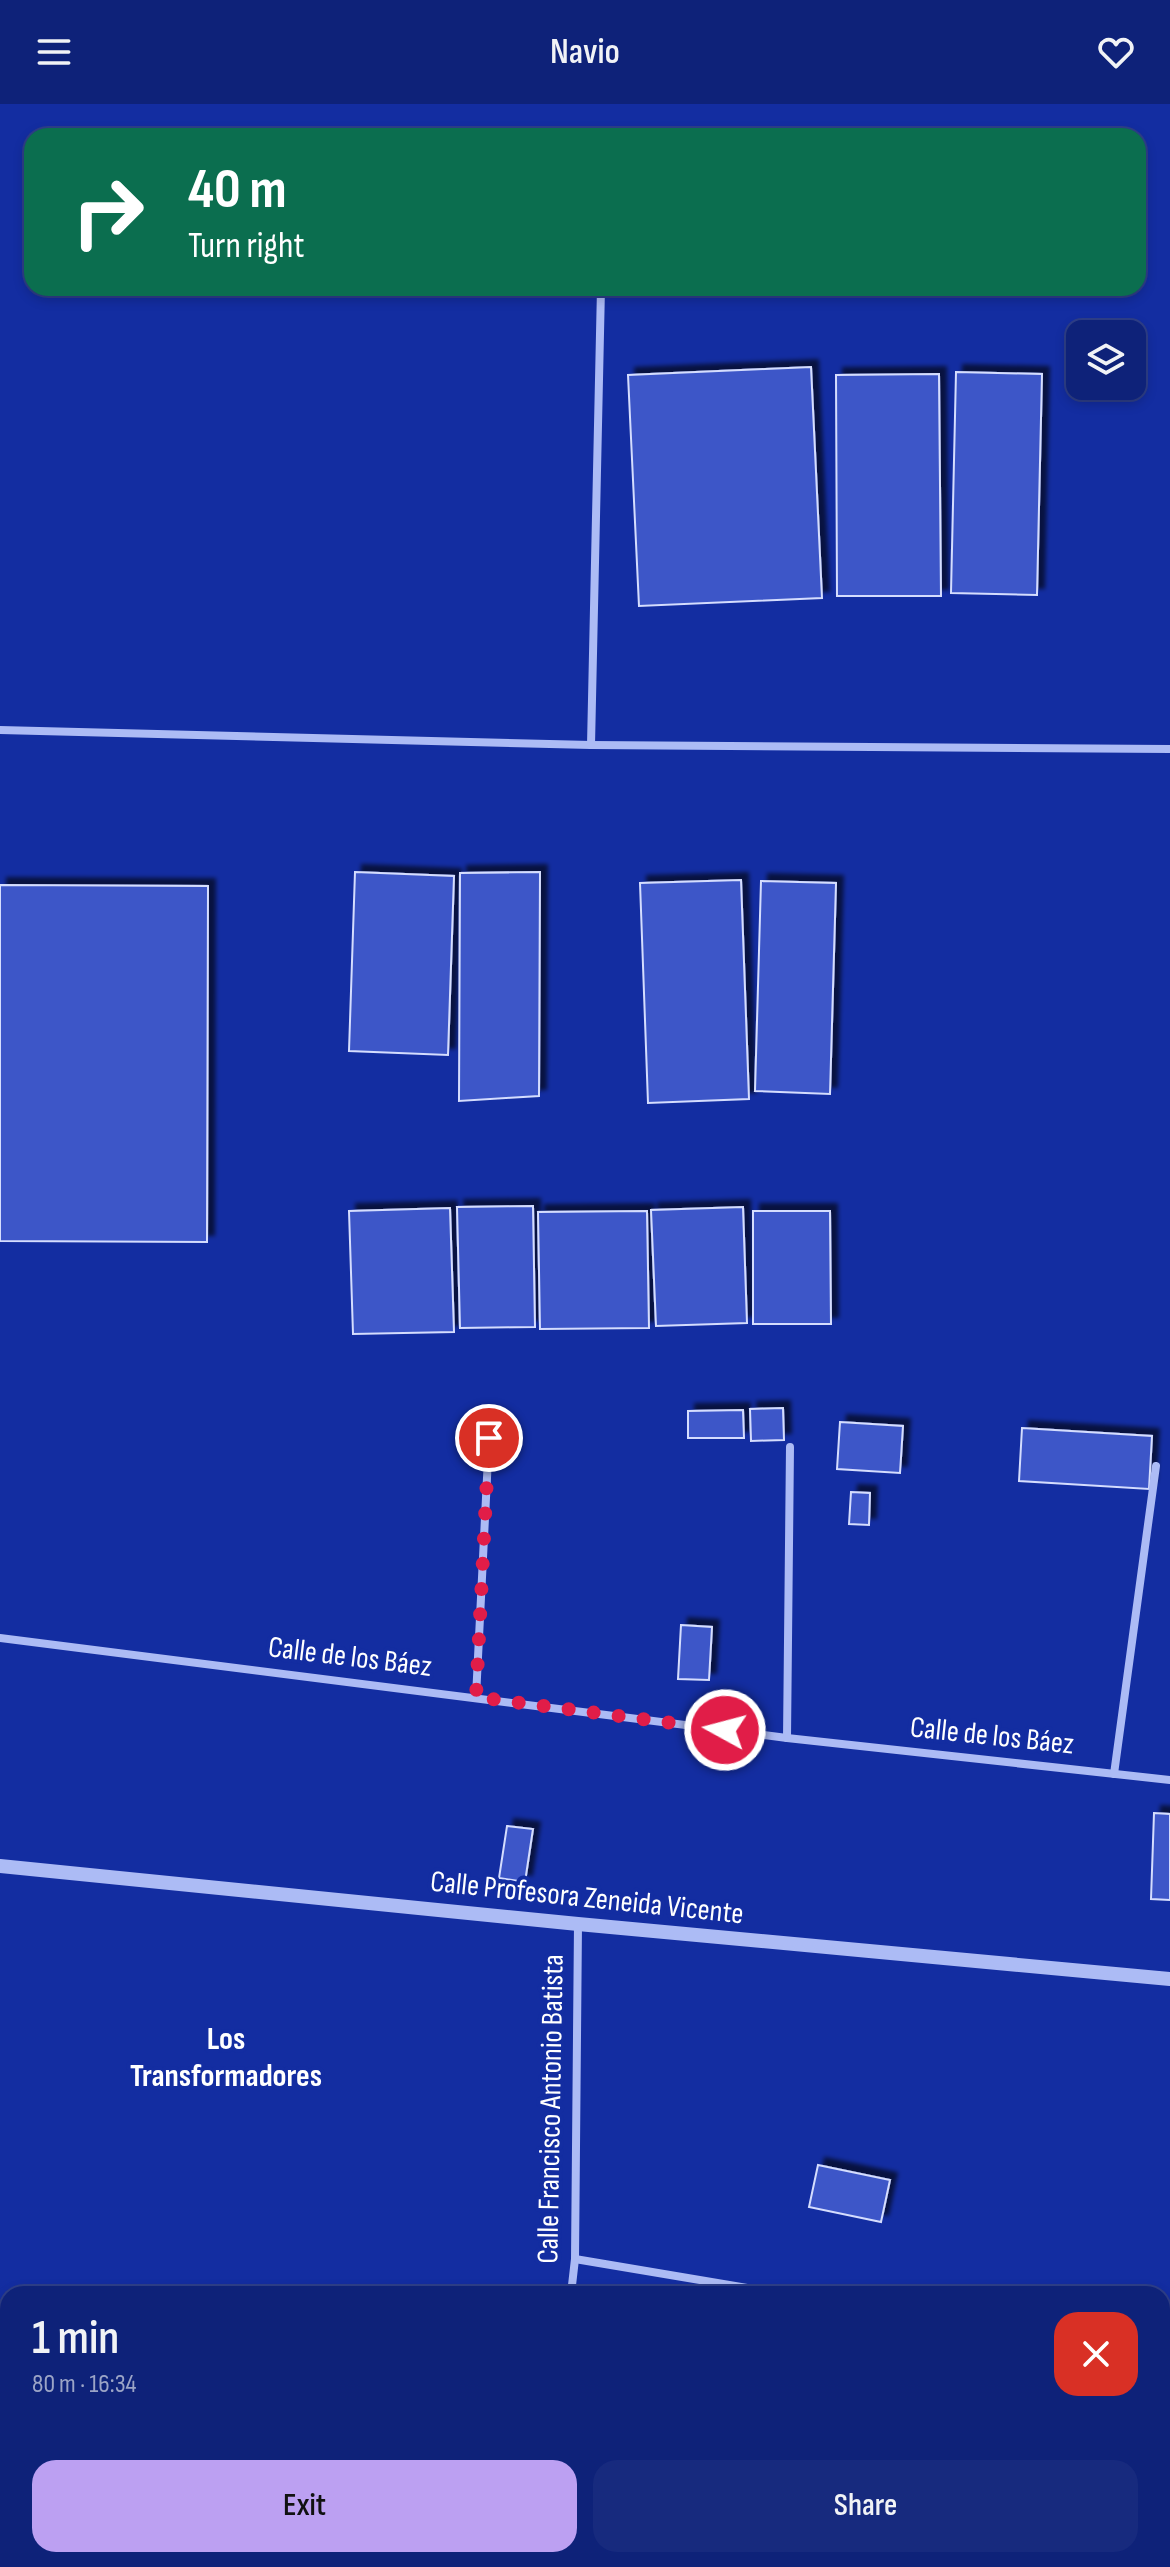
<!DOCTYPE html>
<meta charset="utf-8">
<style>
body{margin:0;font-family:"Sofia Sans Condensed",sans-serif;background:#172a7e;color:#f1f3f6;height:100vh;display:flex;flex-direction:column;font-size:30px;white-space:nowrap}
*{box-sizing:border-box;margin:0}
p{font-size:26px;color:#9ba4c6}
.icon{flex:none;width:44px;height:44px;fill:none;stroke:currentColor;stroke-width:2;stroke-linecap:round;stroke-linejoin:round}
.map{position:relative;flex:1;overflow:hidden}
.sheet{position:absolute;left:0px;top:2182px;width:1170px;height:282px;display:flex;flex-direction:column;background:#0e2279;border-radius:24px 24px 0 0;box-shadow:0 4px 12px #0003,0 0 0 2px #2e3f8a}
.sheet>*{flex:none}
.banner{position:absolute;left:24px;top:24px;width:1122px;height:168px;border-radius:24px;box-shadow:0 4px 12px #0003,0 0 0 2px #2e3f8a;background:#0b6e4f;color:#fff;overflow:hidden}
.fabs{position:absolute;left:1066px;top:216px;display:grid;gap:16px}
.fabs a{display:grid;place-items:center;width:80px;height:80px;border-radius:16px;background:#0e2279;box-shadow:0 4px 12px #0003,0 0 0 2px #2e3f8a;font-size:40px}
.pin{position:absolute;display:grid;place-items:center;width:68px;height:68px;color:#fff;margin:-34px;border:4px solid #fff;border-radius:50%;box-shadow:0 2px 8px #0007}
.me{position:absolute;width:88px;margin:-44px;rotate:277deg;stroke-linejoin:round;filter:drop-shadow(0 0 6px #0008)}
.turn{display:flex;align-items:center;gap:28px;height:168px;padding:0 32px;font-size:36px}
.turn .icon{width:104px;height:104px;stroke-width:2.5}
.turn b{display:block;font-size:56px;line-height:68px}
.round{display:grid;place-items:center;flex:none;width:84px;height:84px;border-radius:24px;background:#172a7e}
.head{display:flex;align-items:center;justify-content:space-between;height:136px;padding:0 32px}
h1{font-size:48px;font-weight:600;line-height:60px}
.action{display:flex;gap:16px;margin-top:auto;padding:16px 32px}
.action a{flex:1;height:92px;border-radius:24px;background:#bca0f2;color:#111;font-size:32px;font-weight:600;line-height:92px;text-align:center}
.action a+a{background:#172a7e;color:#f1f3f6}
header{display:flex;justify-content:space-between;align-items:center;height:104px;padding:0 32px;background:#0e2279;font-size:36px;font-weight:600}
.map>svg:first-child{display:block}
.building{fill:#3c57c8;stroke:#d5ddfe;stroke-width:2;filter:url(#shadow)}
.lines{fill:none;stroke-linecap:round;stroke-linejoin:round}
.minor{stroke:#acbbf5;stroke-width:8}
.tertiary{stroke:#acbbf5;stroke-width:14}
.route{stroke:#e11d48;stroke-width:14;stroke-dasharray:0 25.2}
.labels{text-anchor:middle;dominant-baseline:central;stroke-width:8;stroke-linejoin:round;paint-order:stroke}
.street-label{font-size:30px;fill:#fff;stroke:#132da1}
.neighbourhood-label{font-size:32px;font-weight:bold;fill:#fff;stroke:#132da1}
</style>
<header><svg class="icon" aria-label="menu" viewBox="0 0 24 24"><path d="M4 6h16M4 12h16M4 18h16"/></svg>Navio<svg class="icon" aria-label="heart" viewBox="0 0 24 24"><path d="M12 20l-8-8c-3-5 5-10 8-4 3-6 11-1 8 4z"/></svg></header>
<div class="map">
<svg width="1170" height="2463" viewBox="0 0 1170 2463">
<defs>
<filter id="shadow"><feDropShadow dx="7" dy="-7" stdDeviation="2" flood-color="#0009"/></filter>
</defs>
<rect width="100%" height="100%" fill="#132da1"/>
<g class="building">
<path d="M811 263 822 494 639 502 628 271Z"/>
<path d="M956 268 1042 270 1037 491 951 489Z"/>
<path d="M939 270 941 492H837L836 271Z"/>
<path d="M355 768 454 772 448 951 349 947Z"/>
<path d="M540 768 539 992 459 997 460 769Z"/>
<path d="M741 776 749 995 648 999 640 779Z"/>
<path d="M761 777 836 779 830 990 755 987Z"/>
<path d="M0 781 208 782 207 1138 0 1137Z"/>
<path d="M533 1102 535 1223 460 1224 457 1103Z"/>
<path d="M743 1103 747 1219 656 1222 651 1106Z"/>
<path d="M450 1104 454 1228 353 1230 349 1107Z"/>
<path d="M647 1107 649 1224 540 1225 538 1108Z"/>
<path d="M753 1107H830L831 1220H753Z"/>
<path d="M783 1304 784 1336 751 1337 750 1305Z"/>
<path d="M743 1306 744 1334H688V1307Z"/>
<path d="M840 1318 903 1322 900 1369 837 1365Z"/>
<path d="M1022 1324 1152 1332 1149 1385 1019 1377Z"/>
<path d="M851 1388 870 1389 869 1421 849 1420Z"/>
<path d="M681 1521 712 1523 709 1576 678 1575Z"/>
<path d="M1154 1709 1170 1710V1796L1151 1795Z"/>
<path d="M507 1722 533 1725 525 1778 499 1774Z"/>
<path d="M818 2061 890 2076 881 2118 809 2103Z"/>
</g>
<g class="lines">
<g class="minor">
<path d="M0 626 591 641 1170 645"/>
<path d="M591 641 601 184"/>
<path d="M0 1534 787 1634 1170 1676"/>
<path d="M476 1593 489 1334"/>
<path d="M787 1634 790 1343"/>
<path d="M1114 1670 1156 1362"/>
<path d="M575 2155 783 2190"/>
<path d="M571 2190 575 2155 578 1820"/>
<path d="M0 2221 8 2223"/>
<path d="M1162 2259 1170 2261"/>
<path d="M0 2447 8 2449"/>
<path d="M40 2456 73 2463"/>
<path d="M1102 2456 1133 2463"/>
<path d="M348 2463 349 2456"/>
<path d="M542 2463 543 2456"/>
<path d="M856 2463 857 2456"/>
</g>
<path class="tertiary" d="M0 1762 578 1820 1170 1875"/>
</g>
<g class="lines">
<path class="route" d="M489 1334 476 1593 725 1626"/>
</g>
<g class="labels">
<g class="street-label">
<text transform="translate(350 1553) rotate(7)">Calle de los Báez</text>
<text transform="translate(992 1632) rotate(6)">Calle de los Báez</text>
<text transform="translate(587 1794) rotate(6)">Calle Profesora Zeneida Vicente</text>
<text transform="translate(551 2005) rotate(-89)">Calle Francisco Antonio Batista</text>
</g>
<g class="neighbourhood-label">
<text x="226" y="1935">Los<tspan x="226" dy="37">Transformadores</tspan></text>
</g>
</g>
</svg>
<div class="fabs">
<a><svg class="icon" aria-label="layers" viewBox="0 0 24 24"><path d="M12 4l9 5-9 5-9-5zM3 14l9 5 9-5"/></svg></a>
</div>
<div class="pin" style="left:489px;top:1334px;background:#d93025"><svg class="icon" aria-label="arrive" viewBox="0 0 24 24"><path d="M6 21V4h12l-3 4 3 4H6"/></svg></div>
<svg class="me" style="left:725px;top:1626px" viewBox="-20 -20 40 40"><circle r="17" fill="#e11d48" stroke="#fff" stroke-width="3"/><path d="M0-11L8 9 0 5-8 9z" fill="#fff"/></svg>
<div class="banner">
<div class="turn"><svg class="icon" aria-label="right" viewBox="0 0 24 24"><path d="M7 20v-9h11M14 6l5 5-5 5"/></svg><div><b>40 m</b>Turn right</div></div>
</div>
<section class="sheet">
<div class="head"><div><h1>1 min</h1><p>80 m · 16:34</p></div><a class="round" style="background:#d93025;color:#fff"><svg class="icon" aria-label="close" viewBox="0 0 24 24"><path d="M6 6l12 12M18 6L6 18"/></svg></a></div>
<div class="action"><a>Exit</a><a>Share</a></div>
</section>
</div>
